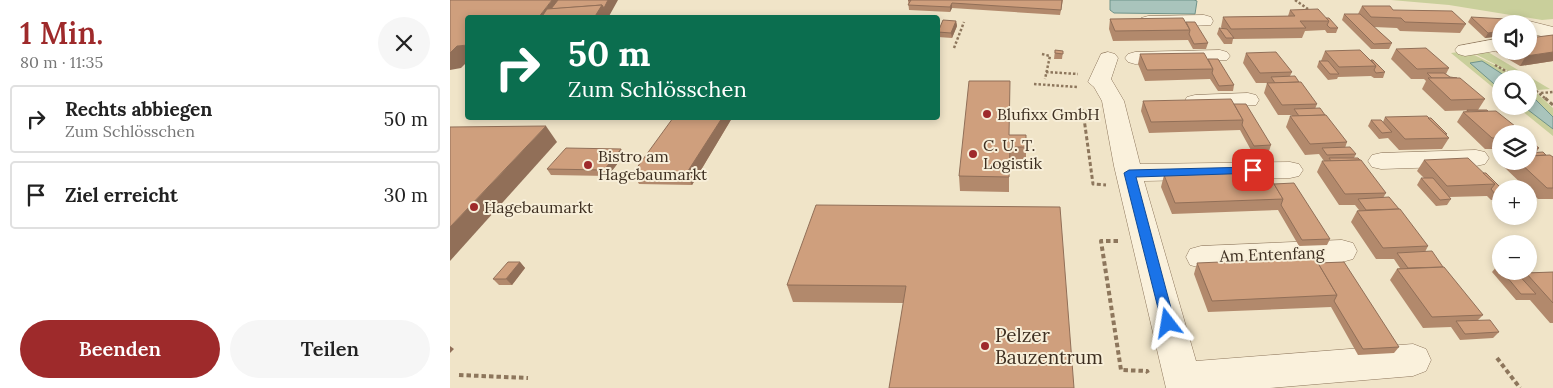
<!DOCTYPE html>
<html lang="de">
<meta charset="utf-8">
<style>
body{margin:0;font-family:Lora,serif;background:#f6f6f6;color:#222;height:100vh;display:flex;flex-direction:column;font-size:19px;white-space:nowrap}
*{box-sizing:border-box;margin:0}
p{font-size:16px;color:#767676}
.icon{flex:none;width:28px;height:28px;fill:none;stroke:currentColor;stroke-width:2;stroke-linecap:round;stroke-linejoin:round}
.map{position:relative;flex:1;overflow:hidden}
.panel{display:flex;flex-direction:column;background:#fff;width:450px}
.panel>*{flex:none}
.top-card{position:absolute;left:15px;top:15px;width:475px;height:105px;border-radius:5px;box-shadow:0 2px 8px #0003;background:#0b6e4f;color:#fff;overflow:hidden}
.controls{position:absolute;left:1042px;top:15px;display:grid;gap:10px}
.controls a{display:grid;place-items:center;width:45px;height:45px;border-radius:50%;background:#fff;box-shadow:0 2px 8px #0003;font-size:25px}
.pin{position:absolute;display:grid;place-items:center;width:42px;height:42px;color:#fff;margin:-21px;border-radius:10px;box-shadow:0 2px 8px #0006}
.me{position:absolute;width:55px;margin:-28px;rotate:346deg;stroke-linejoin:round;filter:drop-shadow(0 0 4px #0008)}
.turn{display:flex;align-items:center;gap:18px;height:105px;padding:0 20px;font-size:22px}
.turn .icon{width:65px;height:65px;stroke-width:2.5}
.turn b{display:block;font-size:35px;line-height:42px}
.round{display:grid;place-items:center;flex:none;width:52px;height:52px;border-radius:26px;background:#f6f6f6}
.headline{display:flex;align-items:center;justify-content:space-between;height:85px;padding:0 20px}
h1{font-size:30px;font-weight:600;line-height:38px;color:#9e2a2b}
.action{display:flex;gap:10px;margin-top:auto;padding:10px 20px}
.action a{flex:1;height:58px;border-radius:30px;background:#9e2a2b;color:#fff;font-size:20px;font-weight:600;line-height:58px;text-align:center}
.action a+a{background:#f6f6f6;color:#222}
ul{padding:0;list-style:none}
li{display:flex;align-items:center;gap:15px;height:68px;margin:0 10px 8px;padding:0 10px;border:2px solid #e0e0e0;border-radius:5px}
li div{flex:1}
li b{display:block;font-size:19px}
li em{font-style:normal}
main{display:flex;flex:1;min-height:0}
.map>svg:first-child{display:block}
.green{fill:#c9cf9b}
.water{fill:#a9c4bc;stroke:#6f938a}
.lines{fill:none;stroke-linecap:round;stroke-linejoin:round}
.minor-casing{stroke:#8d765c;stroke-width:1}
.path-far2{stroke:#8d765c;stroke-width:2.5;stroke-dasharray:2.5 2;stroke-linecap:butt}
.path-far1{stroke:#8d765c;stroke-width:3;stroke-dasharray:4 2.5;stroke-linecap:butt}
.path{stroke:#8d765c;stroke-width:4;stroke-dasharray:4.5 3;stroke-linecap:butt}
.minor{fill:#faf1dc;fill-rule:evenodd}
.wall{fill:#b2896c}
.shaded-wall{fill:#916f58}
.building{fill:#cf9f7d;stroke:#916f58}
.route{fill:#1a73e8;stroke:#114b97}
.poi-dot{fill:#9e2a2b;stroke:#f7eed8;stroke-width:2}
.labels{text-anchor:middle;dominant-baseline:central;stroke-width:4;stroke-linejoin:round;paint-order:stroke}
.poi-label{font-size:16px;fill:#3d2e20;stroke:#f7eed8;text-anchor:start}
.street-label{font-size:16px;fill:#3d2e20;stroke:#f7eed8}
.near-poi-label{font-size:19px;fill:#3d2e20;stroke:#f7eed8;text-anchor:start}
</style>
<main>
<section class="panel">
<div class="headline"><div><h1>1 Min.</h1><p>80 m · 11:35</p></div><a class="round"><svg class="icon" aria-label="close" viewBox="0 0 24 24"><path d="M6 6l12 12M18 6L6 18"/></svg></a></div>
<ul>
<li><svg class="icon" aria-label="right" viewBox="0 0 24 24"><path d="M7 20v-9h11M14 6l5 5-5 5"/></svg><div><b>Rechts abbiegen</b><p>Zum Schlösschen</p></div><em>50 m</em></li>
<li><svg class="icon" aria-label="arrive" viewBox="0 0 24 24"><path d="M6 21V4h12l-3 4 3 4H6"/></svg><div><b>Ziel erreicht</b></div><em>30 m</em></li>
</ul>
<div class="action"><a>Beenden</a><a>Teilen</a></div>
</section>
<div class="map">
<svg width="1103" height="388" viewBox="0 0 1103 388">
<rect width="100%" height="100%" fill="#f0e4c8"/>
<g class="green">
<path d="M941 0H1103V19L1092 20 999 5Z"/>
<path d="M1033 49 1100 89 1088 90 1079 83V79C1072 79 1029 56 1020 51Z"/>
<path d="M1016 51 1055 70 1068 79H1051V94L1001 53Z"/>
<path d="M1079 86 1103 108V136L1066 106H1079Z"/>
</g>
<g class="water">
<path d="M660 0H744L747 1 745 14 664 13 660 10Z"/>
<path d="M1032 61 1060 79H1051V90L1020 63Z"/>
<path d="M1079 93 1103 117V129L1073 106H1079Z"/>
</g>
<g class="lines">
<g class="minor-casing">
<g id="minor">
<path d="M754 15 761 17 763 21 761 25 698 28 691 26 689 22 691 18 698 16Z"/>
<path d="M1079 21 1103 27V39L1079 33V24H1072Z"/>
<path d="M1051 38V50L1015 56 1008 54 1005 50 1008 46Z"/>
<path d="M770 50 777 52 780 56 777 60 685 64 678 62 675 58 678 54 685 52Z"/>
<path d="M658 52 665 54 668 58 661 79 674 101 690 164 840 162 849 164 853 170 849 176 840 178 694 181 746 361 963 344 976 349 981 360 976 371 963 376 820 388H716L664 166 652 101 644 87 638 82 651 54Z"/>
<path d="M798 93 806 95 809 100 806 105 745 109 737 107 734 102 737 97 745 95Z"/>
<path d="M1026 150 1035 152 1039 158 1035 164 1026 166 931 169 922 167 918 161 922 155 931 153Z"/>
<path d="M892 240 903 243 907 251 903 259 892 262 751 268 740 265 736 257 740 249 751 246Z"/>
</g>
</g>
<g class="path-far2">
<path d="M845 0 858 9"/>
<path d="M504 48 514 22"/>
<path d="M592 54 600 56 595 79"/>
<path d="M1045 65 1070 79"/>
<path d="M596 72 628 74"/>
<path d="M584 84 627 87"/>
<path d="M1079 85 1096 99"/>
<path d="M1091 93 1103 92"/>
</g>
<g class="path-far1">
<path d="M1095 98 1103 105"/>
<path d="M640 111H633L643 184 656 185"/>
</g>
<g class="path">
<path d="M668 241H651L671 370 697 371 698 373"/>
<path d="M1047 358 1070 388"/>
<path d="M9 375 78 378"/>
</g>
<use href="#minor" class="minor"/>
</g>
<g class="wall">
<path d="M458 0H613L610 15 502 8 500 12 459 10Z"/>
<path d="M912 6 943 10 1016 24 1010 33 950 31 947 28 924 27 942 43 939 49H921L892 20 894 14H908Z"/>
<path d="M840 10 876 18 888 28 886 33H877L875 30 855 31 852 38 783 39 782 44H774L767 34 769 28 772 29 771 27 773 17 838 16Z"/>
<path d="M1021 17 1051 24V36L1035 38 1018 22Z"/>
<path d="M660 19 736 22 758 43 756 49H743L738 40 663 41 659 29Z"/>
<path d="M506 21 507 26 502 38 488 37V31Z"/>
<path d="M1103 35V61L1070 66 1046 52 1051 43V51H1079Z"/>
<path d="M946 49 999 68 996 74 1000 77 1035 99 1028 110 995 111 972 89 976 81 974 79H961L941 59Z"/>
<path d="M605 50 613 51 612 59H604Z"/>
<path d="M875 51 921 60 935 72 933 78H924L921 76 888 77 887 79 878 80 867 67 869 61H872H871Z"/>
<path d="M796 53 842 72 840 76 867 104 865 109 897 142 895 148 906 154 904 158 936 193 933 198 978 246 975 252 1033 315 1028 320 1049 332 1043 338 1010 340 1001 327 973 328 940 280 947 269 950 268 944 259H926L901 222 907 211 909 210 905 205H889L867 172 872 161H874L869 154 855 155 836 127 840 116H842L841 115H828L814 93 817 83H819H806L793 63Z"/>
<path d="M690 54 758 59 784 85 783 91H768L760 79 695 81 688 64Z"/>
<path d="M693 101 784 104 821 145 819 151 802 152 790 130 699 133 691 111Z"/>
<path d="M1017 110 1051 134V151L1049 149H1035L1007 122 1013 112 1016 111Z"/>
<path d="M935 117 997 134 996 136 999 138 992 149 949 150 938 138 929 139 918 126 921 120 933 122Z"/>
<path d="M226 118H282L242 185 189 184 183 173Z"/>
<path d="M559 135 576 147V161H559V192L510 191 509 176Z"/>
<path d="M1079 142 1089 148 1086 153 1103 157V199H1088L1079 191V189H1077L1054 167 1058 161H1079Z"/>
<path d="M171 149 174 155 158 176 101 175 97 169Z"/>
<path d="M974 160 1033 173 1051 189V199L1041 200 1037 196 999 197 1001 199 997 205 986 206 967 185 971 178H974L967 171Z"/>
<path d="M714 175 824 184 880 239 877 245 849 246 828 210 722 214 711 187Z"/>
<path d="M610 207 453 303 343 302 337 285Z"/>
<path d="M70 262 75 268 62 285H49L43 279Z"/>
<path d="M747 263H868L949 347 944 353 908 355 881 307 758 312 744 274Z"/>
<path d="M1047 266 1071 278 1076 273 1103 272V323H1100L1080 300H1066L1042 272Z"/>
</g>
<g class="shaded-wall">
<path d="M102 0H120L152 5 158 0H168L158 18H88Z"/>
<path d="M502 3V8L500 12V7Z"/>
<path d="M506 21 507 26 502 38 501 33Z"/>
<path d="M1051 31V36L1035 38 1038 33Z"/>
<path d="M18 45V61L11 68 0 70V53L7 46Z"/>
<path d="M1103 52V61L1070 66 1076 56Z"/>
<path d="M272 118H282L242 185 236 174Z"/>
<path d="M96 126 107 142 0 261V227Z"/>
<path d="M171 149 174 155 158 176 154 170Z"/>
<path d="M70 262 75 268 62 285 56 279Z"/>
<path d="M0 346 4 349 0 353Z"/>
</g>
<g class="building">
<path d="M0 0H102L88 18H18V45L7 46 0 53Z"/>
<path d="M108 0H158L154 8 152 5 101 9Z"/>
<path d="M458 0H612L611 10 502 3 500 7 458 5 461 0Z"/>
<path d="M152 5 144 18H91L97 9Z"/>
<path d="M912 6H940L943 10 1002 11 1016 24 955 22 951 18 921 17Z"/>
<path d="M868 9 879 21H850L856 28 781 29 773 17 845 16 840 10Z"/>
<path d="M894 14H910L942 43 924 44Z"/>
<path d="M1021 17 1056 19 1060 24H1051V31L1038 33Z"/>
<path d="M733 18 740 30 665 31 660 19Z"/>
<path d="M876 18H879L888 28H880L877 25 879 21Z"/>
<path d="M493 20 506 21 501 33 488 32Z"/>
<path d="M736 22H745L758 43 744 44 739 34 740 30Z"/>
<path d="M769 28 777 29 784 38H776Z"/>
<path d="M1103 35V52L1076 56 1068 51H1079V38Z"/>
<path d="M976 48 999 68 967 69 946 49Z"/>
<path d="M605 50 613 51V54L605 53Z"/>
<path d="M910 50 926 66 889 67 875 51Z"/>
<path d="M826 52 842 72 810 73 796 53Z"/>
<path d="M754 53 763 69 697 70 690 54Z"/>
<path d="M758 59H768L784 85 769 86 762 73 763 69Z"/>
<path d="M921 60H923L935 72 926 73 924 70 926 66Z"/>
<path d="M869 61H878L889 74H880Z"/>
<path d="M977 73H994L1000 77 1007 78H982Z"/>
<path d="M845 76 849 82 825 83 821 77Z"/>
<path d="M978 78H1010L1035 99 1001 100Z"/>
<path d="M519 81H560L559 135H576V147H560L559 177 509 176Z"/>
<path d="M851 82 867 104 832 105 817 83Z"/>
<path d="M781 99 793 120 701 122 693 101Z"/>
<path d="M784 104H796L821 145 804 146 792 125 793 120Z"/>
<path d="M870 108 875 115 849 116 844 109Z"/>
<path d="M1017 110H1037L1038 111H1018Z"/>
<path d="M1046 111 1075 134H1051V138H1042L1013 112Z"/>
<path d="M876 115 897 142 860 144 840 116Z"/>
<path d="M977 116 999 138 955 139 935 117Z"/>
<path d="M223 118H272L236 174 183 173Z"/>
<path d="M978 118H981L997 134H995Z"/>
<path d="M921 120H931L942 132 932 133Z"/>
<path d="M96 126 0 227V127Z"/>
<path d="M1079 142H1081L1089 148 1079 149Z"/>
<path d="M900 147 906 154 877 155 872 148Z"/>
<path d="M116 148 171 149 154 170 97 169Z"/>
<path d="M1093 152 1096 155 1079 156V153Z"/>
<path d="M1100 155 1103 157V188H1097L1068 161H1079V156Z"/>
<path d="M879 158H908L910 160 881 161Z"/>
<path d="M1018 158 1045 184 997 186 974 160Z"/>
<path d="M911 160 936 193 895 194 872 161Z"/>
<path d="M817 172 833 199 725 203 714 175Z"/>
<path d="M1033 173H1036L1052 189 1051 193 1045 194 1041 189 1045 184Z"/>
<path d="M971 178H983L1001 199 990 200Z"/>
<path d="M844 183 880 239 852 240 831 205 833 199 824 184Z"/>
<path d="M939 197 949 209 916 210 908 199Z"/>
<path d="M366 205 610 207 624 388H439L456 286 337 285Z"/>
<path d="M950 209 978 246 933 248 907 211Z"/>
<path d="M982 251 993 267 958 268 947 253Z"/>
<path d="M865 258 887 295 762 301 747 263Z"/>
<path d="M58 262H70L56 279H43Z"/>
<path d="M894 262 949 347 913 349 884 301 887 295 868 263Z"/>
<path d="M1047 266H1051V271Z"/>
<path d="M994 267 1033 315 982 317 947 269Z"/>
<path d="M1052 271H1065L1086 294H1071Z"/>
<path d="M1103 272V303L1076 273Z"/>
<path d="M1040 320 1049 332 1015 334 1006 321Z"/>
</g>
<path class="route" d="M803 167 809 170 807 173 686 177 725 323 723 328 718 329 713 328 674 173 679 170Z"/>
<g class="poi-dot">
<circle cx="537" cy="114" r="5"/>
<circle cx="523" cy="154" r="5"/>
<circle cx="138" cy="165" r="5"/>
<circle cx="24" cy="207" r="5"/>
<circle cx="535" cy="346" r="5"/>
</g>
<g class="labels">
<g class="poi-label">
<text x="547" y="114">Blufixx GmbH</text>
<text x="533" y="145">C. U. T.<tspan x="533" dy="18">Logistik</tspan></text>
<text x="148" y="156">Bistro am<tspan x="148" dy="18">Hagebaumarkt</tspan></text>
<text x="34" y="207">Hagebaumarkt</text>
</g>
<g class="street-label">
<text transform="translate(822 254) rotate(-2)">Am Entenfang</text>
</g>
<g class="near-poi-label">
<text x="545" y="335">Pelzer<tspan x="545" dy="22">Bauzentrum</tspan></text>
</g>
</g>
</svg>
<div class="controls">
<a><svg class="icon" aria-label="sound" viewBox="0 0 24 24"><path d="M4 9h4l5-4v14l-5-4H4zM17 9q2 3 0 6"/></svg></a>
<a><svg class="icon" aria-label="search" viewBox="0 0 24 24"><circle cx="10" cy="10" r="6"/><path d="M15 15l6 6"/></svg></a>
<a><svg class="icon" aria-label="layers" viewBox="0 0 24 24"><path d="M12 4l9 5-9 5-9-5zM3 14l9 5 9-5"/></svg></a>
<a>+</a>
<a>−</a>
</div>
<div class="pin" style="left:803px;top:170px;background:#d93025"><svg class="icon" aria-label="arrive" viewBox="0 0 24 24"><path d="M6 21V4h12l-3 4 3 4H6"/></svg></div>
<svg class="me" style="left:718px;top:323px" viewBox="-20 -20 40 40"><path d="M0-17L14 15 0 8-14 15z" fill="#1a73e8" stroke="#fff" stroke-width="4"/></svg>
<div class="top-card">
<div class="turn"><svg class="icon" aria-label="right" viewBox="0 0 24 24"><path d="M7 20v-9h11M14 6l5 5-5 5"/></svg><div><b>50 m</b>Zum Schlösschen</div></div>
</div>
</div>
</main>
